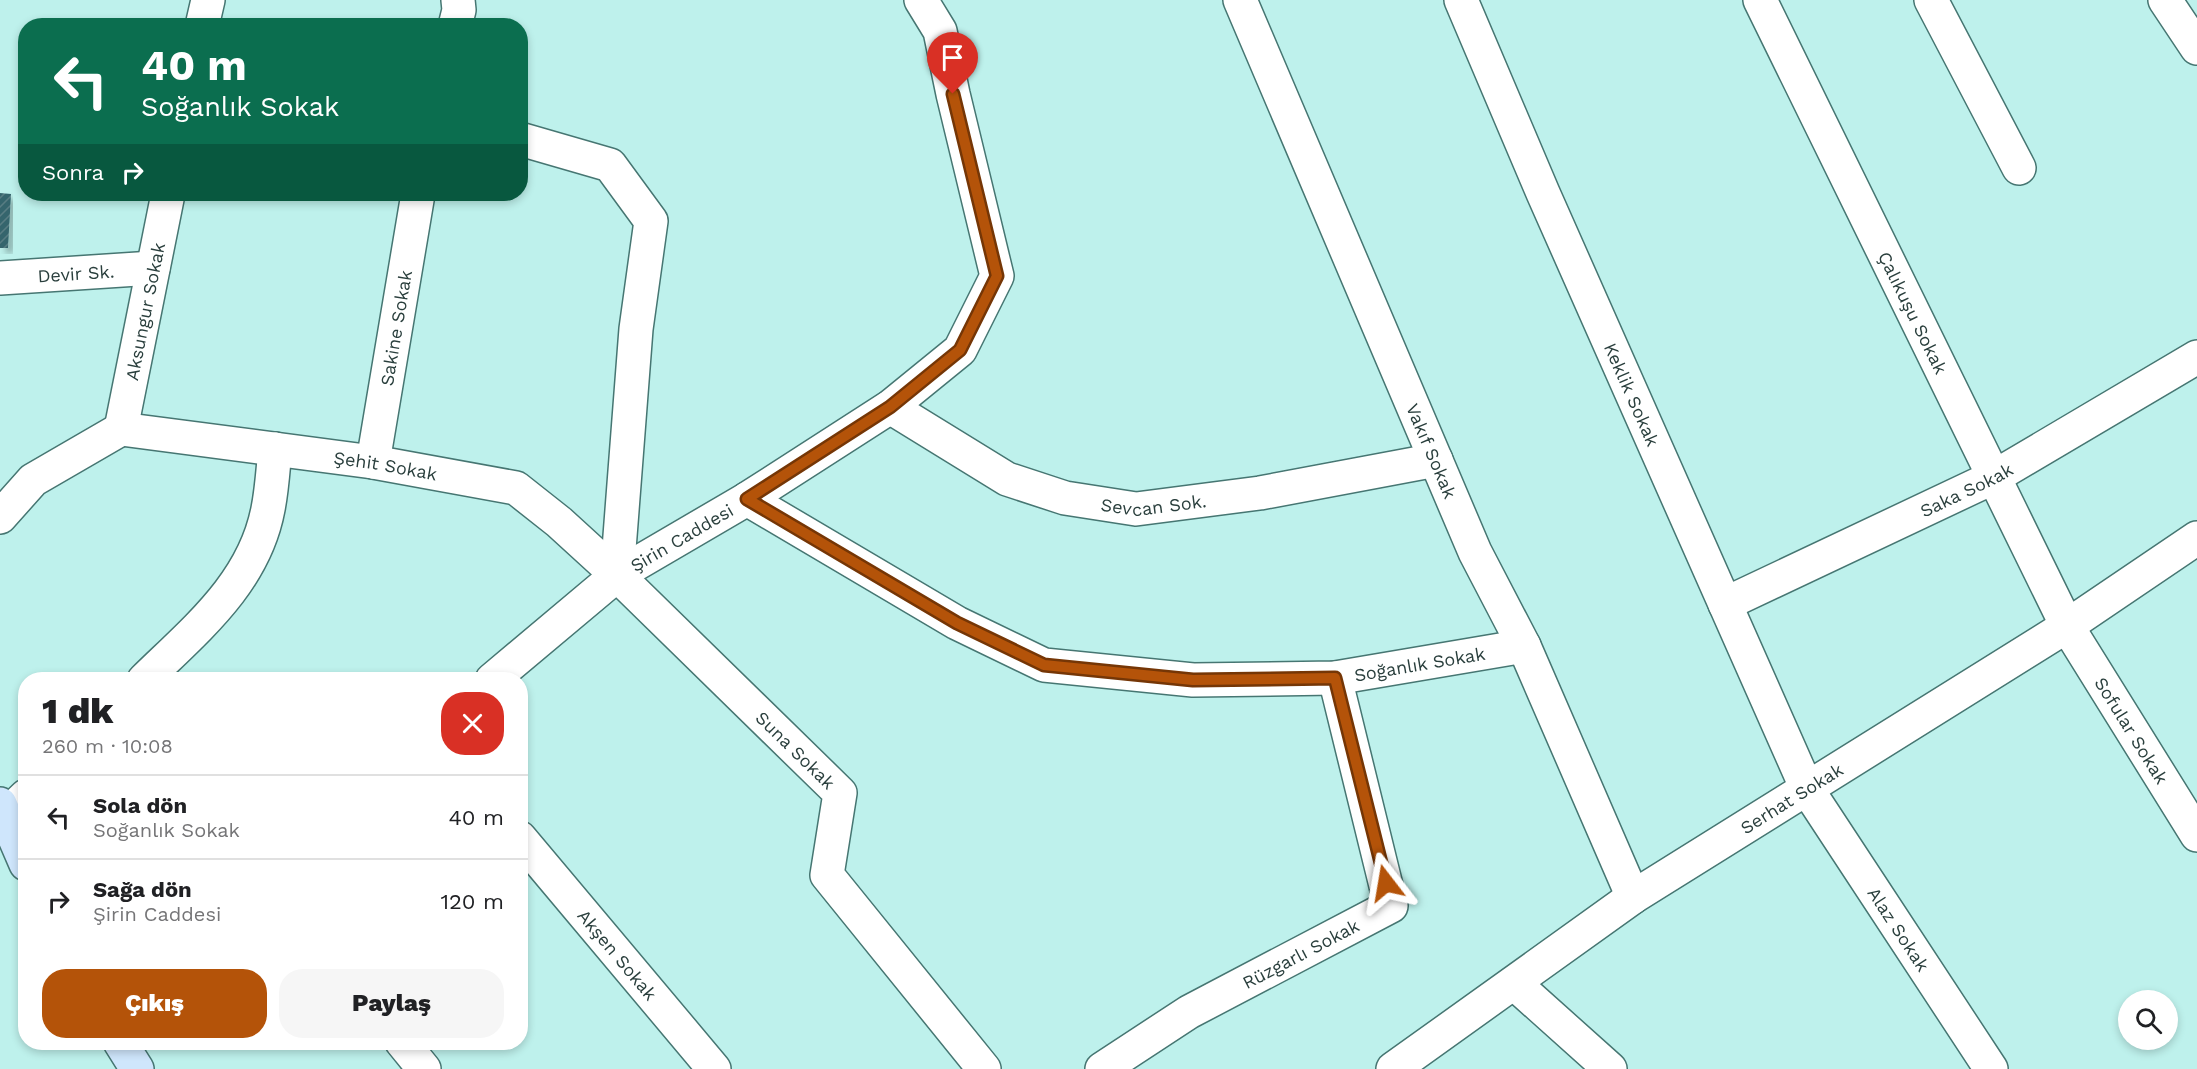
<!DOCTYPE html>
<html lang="tr">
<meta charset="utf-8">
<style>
body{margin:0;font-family:"Work Sans",sans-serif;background:#f6f6f6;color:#202124;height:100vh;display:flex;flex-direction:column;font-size:22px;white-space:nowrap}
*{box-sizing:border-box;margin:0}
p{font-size:20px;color:#757577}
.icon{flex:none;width:33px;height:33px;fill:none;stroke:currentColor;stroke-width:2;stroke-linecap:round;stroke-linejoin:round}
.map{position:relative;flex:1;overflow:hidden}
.details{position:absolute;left:18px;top:672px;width:510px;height:378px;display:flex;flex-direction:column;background:#fff;border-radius:24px;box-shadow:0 3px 9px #0003}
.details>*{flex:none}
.banner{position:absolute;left:18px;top:18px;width:510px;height:183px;border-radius:24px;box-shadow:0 3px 9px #0003;background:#0b6e4f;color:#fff;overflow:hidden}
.controls{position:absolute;left:2118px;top:990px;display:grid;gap:12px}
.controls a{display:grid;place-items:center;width:60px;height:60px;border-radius:50%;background:#fff;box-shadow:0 3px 9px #0003;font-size:30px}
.pin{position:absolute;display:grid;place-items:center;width:51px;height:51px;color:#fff;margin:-62px -26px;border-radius:50% 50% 50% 0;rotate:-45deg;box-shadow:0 0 6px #0007}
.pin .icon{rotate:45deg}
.me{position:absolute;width:66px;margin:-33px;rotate:346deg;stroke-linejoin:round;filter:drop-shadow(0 0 4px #0008)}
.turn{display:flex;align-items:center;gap:21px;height:126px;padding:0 24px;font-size:27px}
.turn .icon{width:78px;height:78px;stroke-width:2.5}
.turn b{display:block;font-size:42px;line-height:51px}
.then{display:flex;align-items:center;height:57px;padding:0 24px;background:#0003;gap:12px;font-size:22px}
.round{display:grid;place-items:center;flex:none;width:63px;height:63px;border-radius:24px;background:#f6f6f6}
.summary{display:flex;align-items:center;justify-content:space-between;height:102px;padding:0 24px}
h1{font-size:36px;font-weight:800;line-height:45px}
.action{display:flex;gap:12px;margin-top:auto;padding:12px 24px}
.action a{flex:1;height:69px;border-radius:24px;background:#b45309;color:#fff;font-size:24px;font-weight:800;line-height:69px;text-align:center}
.action a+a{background:#f6f6f6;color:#202124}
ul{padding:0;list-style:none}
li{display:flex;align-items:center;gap:18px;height:84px;padding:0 24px;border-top:2px solid #e0e0e0}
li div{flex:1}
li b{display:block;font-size:22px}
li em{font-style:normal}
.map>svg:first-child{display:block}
.building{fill:url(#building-hatch);filter:url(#shadow)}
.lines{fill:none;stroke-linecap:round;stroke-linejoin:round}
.street-casing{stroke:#467672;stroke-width:36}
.secondary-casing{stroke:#467672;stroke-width:36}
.street{stroke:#fff;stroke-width:33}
.secondary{stroke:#cfe6fc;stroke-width:33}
.route-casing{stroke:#753606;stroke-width:15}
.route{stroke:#b45309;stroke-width:10}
.labels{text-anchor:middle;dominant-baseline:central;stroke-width:6;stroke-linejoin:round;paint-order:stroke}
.street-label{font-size:18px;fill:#2a3f3d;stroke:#bef1ec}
</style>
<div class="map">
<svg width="2197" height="1069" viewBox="0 0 2197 1069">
<defs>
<pattern id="building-hatch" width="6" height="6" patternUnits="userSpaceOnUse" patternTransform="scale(1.5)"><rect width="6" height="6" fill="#36656d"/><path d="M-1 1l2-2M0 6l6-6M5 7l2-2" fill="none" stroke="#587d83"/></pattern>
<filter id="shadow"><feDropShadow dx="5.5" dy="5.5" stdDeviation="3" flood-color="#0004"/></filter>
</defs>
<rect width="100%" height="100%" fill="#bef1ec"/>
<path class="building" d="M0 193 11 194 8 248H0Z"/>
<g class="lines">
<g class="street-casing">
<g id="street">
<path id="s1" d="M1240 0 1475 552 1524 646 1633 897"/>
<path id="s2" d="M1461 0 1543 193 1807 789 1991 1069"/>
<path id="s3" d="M1760 0 2067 626 2197 835"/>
<path d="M1931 0 2019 168"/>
<path d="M2165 0 2197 48"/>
<path d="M202 26 208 0"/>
<path d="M455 26 459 10 458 0"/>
<path d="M520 139 610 165 651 221 636 329 617 575"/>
<path id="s4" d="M0 278 153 268"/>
<path id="s5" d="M890 407 1007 479 1065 498 1136 509 1260 493 1436 460"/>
<path id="s6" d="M121 429 373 462 516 488 559 522 617 575 840 793 827 875 984 1069"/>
<path id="s7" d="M121 429 168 194"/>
<path id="s8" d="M373 462 418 194"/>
<path id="s9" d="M747 499 957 623 1044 665 1193 680 1335 678 1524 646"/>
<path d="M0 517 33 480 121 429"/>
<path id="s10" d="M1725 604 1994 477 2197 357"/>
<path d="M144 680C196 629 254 583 268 509 272 489 273 469 275 449"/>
<path id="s11" d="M492 680 617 575 747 499 890 407 960 350 997 276 953 94 940 31 921 0"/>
<path d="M5 816 26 796"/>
<path id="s12" d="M520 838 714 1069"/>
<path d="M1514 983 1610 1069"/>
<path d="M402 1042 424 1069"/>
<path id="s13" d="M1102 1069 1189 1012 1391 906 1335 678"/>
<path id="s14" d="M1393 1069 1633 897 2067 626 2197 538"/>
</g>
</g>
<g class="secondary-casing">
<g id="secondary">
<path d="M0 804 26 864"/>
<path d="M120 1042 137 1069"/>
</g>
</g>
<use href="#street" class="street"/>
<use href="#secondary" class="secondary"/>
</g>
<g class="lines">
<g class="route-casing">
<path id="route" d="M953 94 997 276 960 350 890 407 747 499 957 623 1044 665 1193 680 1335 678 1386 883"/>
</g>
<use href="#route" class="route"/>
</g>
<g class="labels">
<g class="street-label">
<text stroke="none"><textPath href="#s4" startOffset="76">Devir Sk.</textPath></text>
<text stroke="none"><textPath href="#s7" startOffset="120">Aksungur Sokak</textPath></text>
<text stroke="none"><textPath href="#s3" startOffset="348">Çalıkuşu Sokak</textPath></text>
<text stroke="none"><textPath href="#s8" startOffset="136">Sakine Sokak</textPath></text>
<text stroke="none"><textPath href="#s2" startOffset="430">Keklik Sokak</textPath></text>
<text stroke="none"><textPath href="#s1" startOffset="490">Vakıf Sokak</textPath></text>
<text stroke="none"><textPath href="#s6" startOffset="267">Şehit Sokak</textPath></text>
<text stroke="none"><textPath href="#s10" startOffset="267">Saka Sokak</textPath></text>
<text stroke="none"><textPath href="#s5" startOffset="288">Sevcan Sok.</textPath></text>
<text stroke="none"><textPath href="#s11" startOffset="238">Şirin Caddesi</textPath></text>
<text stroke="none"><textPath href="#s9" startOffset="718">Soğanlık Sokak</textPath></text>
<text stroke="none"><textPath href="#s3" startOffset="820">Sofular Sokak</textPath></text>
<text stroke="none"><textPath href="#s6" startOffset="783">Suna Sokak</textPath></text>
<text stroke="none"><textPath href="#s14" startOffset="482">Serhat Sokak</textPath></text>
<text stroke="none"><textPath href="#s2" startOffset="1029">Alaz Sokak</textPath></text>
<text stroke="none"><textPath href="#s12" startOffset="152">Akşen Sokak</textPath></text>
<text stroke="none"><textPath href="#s13" startOffset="230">Rüzgarlı Sokak</textPath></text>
</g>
</g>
</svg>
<div class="controls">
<a><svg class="icon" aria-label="search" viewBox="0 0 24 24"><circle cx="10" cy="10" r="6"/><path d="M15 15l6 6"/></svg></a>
</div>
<div class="pin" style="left:953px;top:94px;background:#d93025"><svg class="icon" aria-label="arrive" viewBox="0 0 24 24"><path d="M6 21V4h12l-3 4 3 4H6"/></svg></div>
<svg class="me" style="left:1386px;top:883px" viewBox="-20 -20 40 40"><path d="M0-17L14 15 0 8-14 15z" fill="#b45309" stroke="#fff" stroke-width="4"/></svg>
<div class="banner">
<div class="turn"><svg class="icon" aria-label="left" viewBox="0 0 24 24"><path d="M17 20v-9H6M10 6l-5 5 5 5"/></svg><div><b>40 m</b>Soğanlık Sokak</div></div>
<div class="then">Sonra<svg class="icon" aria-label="right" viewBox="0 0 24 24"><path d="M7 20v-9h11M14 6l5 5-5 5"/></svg></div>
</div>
<section class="details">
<div class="summary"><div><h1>1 dk</h1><p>260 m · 10:08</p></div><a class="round" style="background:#d93025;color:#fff"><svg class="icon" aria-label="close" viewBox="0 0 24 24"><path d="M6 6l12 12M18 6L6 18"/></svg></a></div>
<ul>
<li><svg class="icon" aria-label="left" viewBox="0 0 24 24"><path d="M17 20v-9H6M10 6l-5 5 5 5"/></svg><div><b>Sola dön</b><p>Soğanlık Sokak</p></div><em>40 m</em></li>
<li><svg class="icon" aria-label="right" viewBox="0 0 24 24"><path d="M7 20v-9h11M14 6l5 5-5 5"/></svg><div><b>Sağa dön</b><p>Şirin Caddesi</p></div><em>120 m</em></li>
</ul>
<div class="action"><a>Çıkış</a><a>Paylaş</a></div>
</section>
</div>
